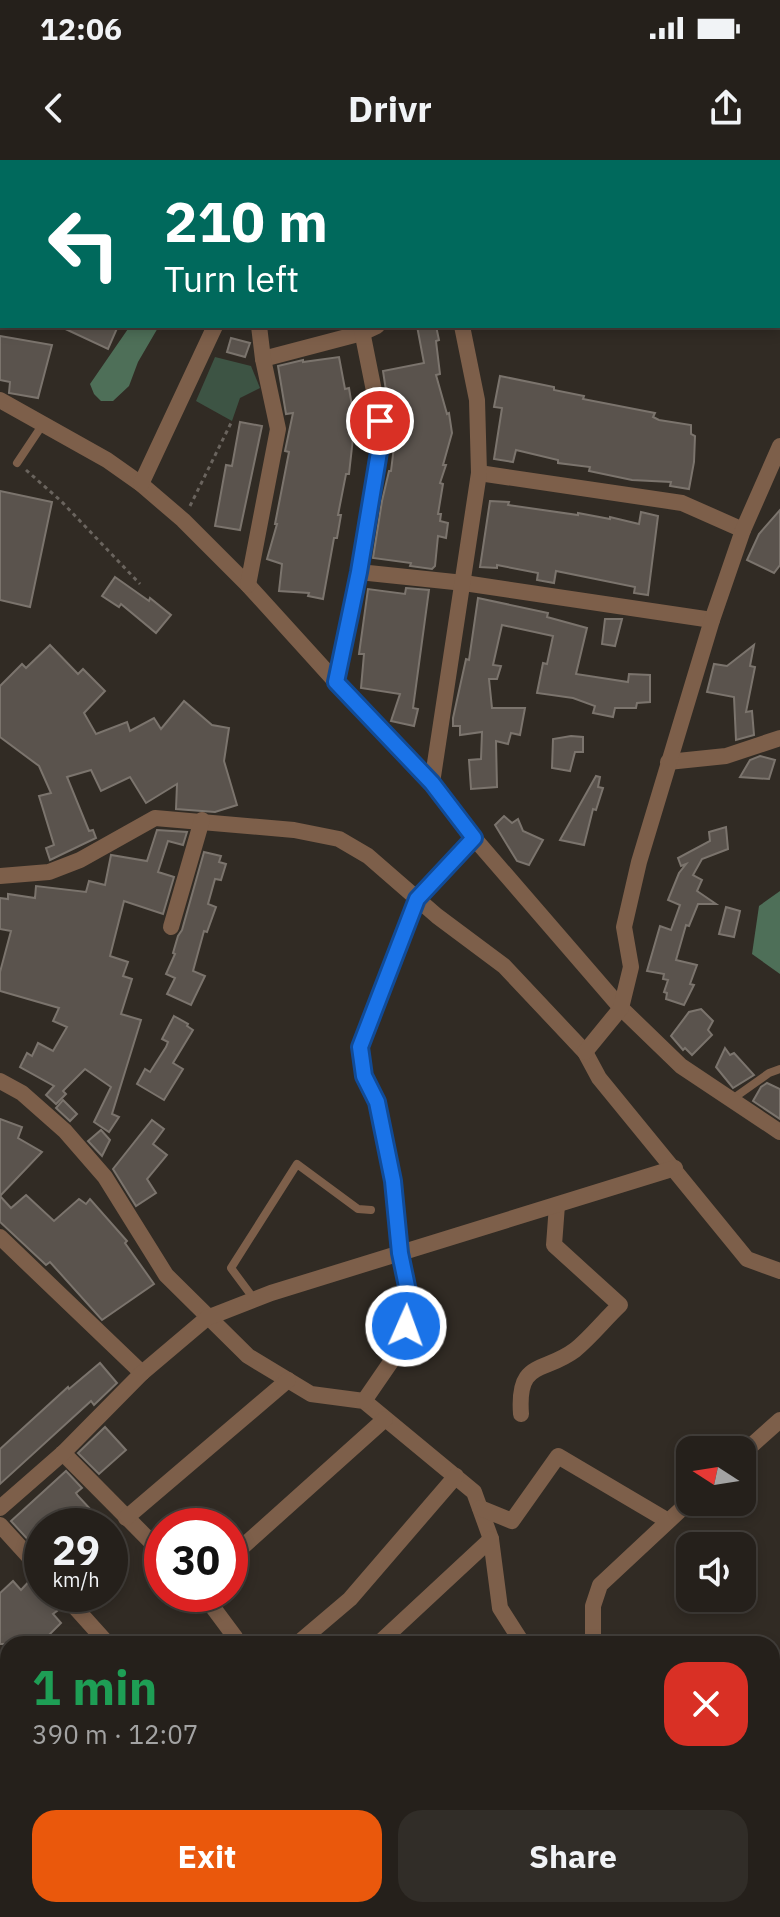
<!DOCTYPE html>
<meta charset="utf-8">
<style>
body{margin:0;font-family:"IBM Plex Sans",sans-serif;background:#312d28;color:#f1f3f6;height:100vh;display:flex;flex-direction:column;font-size:30px;white-space:nowrap}
*{box-sizing:border-box;margin:0}
p{font-size:26px;color:#a3a3a3}
.icon{flex:none;width:44px;height:44px;fill:none;stroke:currentColor;stroke-width:2;stroke-linecap:round;stroke-linejoin:round}
.map{position:relative;flex:1;overflow:hidden}
.sheet{position:absolute;left:0px;top:1476px;width:780px;height:282px;display:flex;flex-direction:column;background:#25201b;border-radius:24px 24px 0 0;box-shadow:0 4px 12px #0003,0 0 0 2px #423e3a}
.sheet>*{flex:none}
.hud{position:absolute;left:0px;top:0px;width:780px;height:168px;box-shadow:0 4px 12px #0003,0 0 0 2px #423e3a;background:#00695c;color:#fff;overflow:hidden}
.needle{width:52px;rotate:282deg}
.tools{position:absolute;left:676px;top:1276px;display:grid;gap:16px}
.tools a{display:grid;place-items:center;width:80px;height:80px;border-radius:16px;background:#25201b;box-shadow:0 4px 12px #0003,0 0 0 2px #423e3a;font-size:40px}
.speed{position:absolute;left:24px;top:1348px;display:flex;gap:16px;font-size:40px;font-weight:700;text-align:center}
.speed>*{display:grid;place-content:center;width:104px;height:104px;border-radius:50%;background:#25201b;box-shadow:0 4px 12px #0003,0 0 0 2px #423e3a;line-height:1}
.speed small{font-size:20px;font-weight:400}
.speed .limit{border:12px solid #d22;background:#fff;color:#111}
.pin{position:absolute;display:grid;place-items:center;width:68px;height:68px;color:#fff;margin:-34px;border:4px solid #fff;border-radius:50%;box-shadow:0 2px 8px #0007}
.me{position:absolute;width:88px;margin:-44px;rotate:2deg;stroke-linejoin:round;filter:drop-shadow(0 0 6px #0008)}
.turn{display:flex;align-items:center;gap:28px;height:168px;padding:0 32px;font-size:36px}
.turn .icon{width:104px;height:104px;stroke-width:2.5}
.turn b{display:block;font-size:56px;line-height:68px}
.round{display:grid;place-items:center;flex:none;width:84px;height:84px;border-radius:24px;background:#312d28}
.headline{display:flex;align-items:center;justify-content:space-between;height:136px;padding:0 32px}
h1{font-size:48px;font-weight:700;line-height:60px;color:#1e9e55}
.cta{display:flex;gap:16px;margin-top:auto;padding:16px 32px}
.cta a{flex:1;height:92px;border-radius:24px;background:#ea580c;color:#fff;font-size:32px;font-weight:700;line-height:92px;text-align:center}
.cta a+a{background:#312d28;color:#f1f3f6}
.status{display:flex;justify-content:space-between;align-items:center;height:56px;padding:0 40px;background:#25201b;direction:ltr}
.status svg{height:22px;fill:currentColor}
header{display:flex;justify-content:space-between;align-items:center;height:104px;padding:0 32px;background:#25201b;font-size:36px;font-weight:700}
.map>svg:first-child{display:block}
.green{fill:#3d5444}
.forest{fill:#4e6f58}
.lines{fill:none;stroke-linecap:round;stroke-linejoin:round}
.river{stroke:#578491;stroke-width:30}
.building{fill:#5a534d;stroke:#7b746d;stroke-width:2}
.path{stroke:#6a645e;stroke-width:3;stroke-dasharray:4 4;stroke-linecap:butt}
.lane{stroke:#7d5f4a;stroke-width:8}
.street{stroke:#7d5f4a;stroke-width:16}
.route-casing{stroke:#114b97;stroke-width:20}
.route{stroke:#1a73e8;stroke-width:14}
</style>
<div class="status"><b>12:06</b><svg viewBox="0 0 49 12"><path d="M0 12V9h3v3zM5 12V6h3v6zM10 12V3h3v9zM15 12V0h3v12zM26 1h20v11H26zM47 4h2v5h-2z"/></svg></div>
<header><svg class="icon" aria-label="back" viewBox="0 0 24 24"><path d="M15 5l-7 7 7 7"/></svg>Drivr<svg class="icon" aria-label="share" viewBox="0 0 24 24"><path d="M12 15V3M7 8l5-5 5 5M5 13v7h14v-7"/></svg></header>
<div class="map">
<svg width="780" height="1757" viewBox="0 0 780 1757">
<rect width="100%" height="100%" fill="#312b24"/>
<path class="green" d="M215 197 251 206 260 228 240 238 232 261 196 241Z"/>
<g class="forest">
<path d="M130 166H159L138 202 129 226 113 241H101L94 234 90 224Z"/>
<path d="M780 731V814L752 794 759 746Z"/>
</g>
<g class="lines">
<g class="river">
<path d="M31 0V2"/>
<path d="M0 123H2"/>
</g>
</g>
<g class="building">
<path d="M59 166H118L108 189Z"/>
<path d="M417 166H436L439 180 436 181 440 214 436 215 447 254 449 253 452 273 443 305H446L440 323 443 324 438 354H441L440 361 448 363 446 378 438 376 435 406 432 409 410 406 411 403 373 398 382 341 389 311H391L396 270H392L383 211 424 203Z"/>
<path d="M0 176 52 185 38 238 9 233 10 222 0 220Z"/>
<path d="M231 178 250 183 245 197 227 192Z"/>
<path d="M339 197 345 229 349 228 357 277 353 278 349 314H346L338 355H341L337 378H334L323 439 308 436 309 433 279 431 282 404 267 399 277 364H275L289 292 285 291 293 253 286 254 278 206 303 200V202Z"/>
<path d="M500 216 554 227V230L584 236 583 239 655 253 653 257 659 260 691 265V274L695 276 694 302 689 329 670 326 671 322 632 320 589 311 590 307 558 303V300L516 290 513 302 494 299 502 248 494 247Z"/>
<path d="M240 262 262 266 240 370 215 366 226 305 232 306Z"/>
<path d="M0 331 52 342 30 447 0 440Z"/>
<path d="M490 341 509 342 508 345 578 355V353L610 359V357L639 364 641 352 658 356 648 435 634 433 635 427 556 411 554 423 537 420 538 413 497 405V408L480 407Z"/>
<path d="M780 350V405L774 413 747 400 759 374Z"/>
<path d="M115 417 149 441 150 438 171 455 156 473 121 444 119 447 102 436Z"/>
<path d="M406 428 429 430 413 548 418 549 414 566 391 561 400 534 361 528 364 494H359L368 429 405 434Z"/>
<path d="M478 438 548 453 547 457 587 468 576 514 628 522 629 514 650 515V542L637 543 636 548H615L613 557 593 553 595 546 573 538 537 533 543 503 547 504 553 476 502 465 493 505 501 506 497 519H489L492 548H525L520 575 511 573 508 584 496 581 497 627 471 629 469 600 481 599 482 572 460 575V566H453V558L466 499 469 500Z"/>
<path d="M605 459H622L615 486 602 484Z"/>
<path d="M50 485 78 514 83 509 105 531 84 553 96 574 127 562 130 571 154 558 161 569 184 541 212 565 229 568 224 601 237 645 215 652 176 649 177 624 146 643 130 617 101 631 91 610 67 617 89 671 93 670 96 678 50 700 46 688 54 685 39 636 51 633 39 606 0 577V526L22 504 26 508Z"/>
<path d="M754 485 750 506 755 507 746 552 752 551 754 575 736 580 734 537 707 532 714 504 727 506Z"/>
<path d="M571 576 583 577V592H575L570 611 552 608 553 579Z"/>
<path d="M760 596 775 600 769 619 740 617 750 600Z"/>
<path d="M596 616 600 617 598 627 603 628 596 650 593 649 584 685 560 680Z"/>
<path d="M504 656 512 663 518 659 523 671 543 680 529 705 517 701 495 665Z"/>
<path d="M726 667 728 689 702 699 693 715 702 720 697 731 716 744H698L689 766 686 765 676 800 697 805 690 824 694 825 684 845 666 839 667 833 664 832 668 820 663 819 664 814 647 811 660 766 671 770 680 745 668 740 679 713 686 704 681 706 678 698 710 681 709 672Z"/>
<path d="M157 670 187 672 183 685 168 681 158 712 174 717 163 754 124 741 110 796 128 802 123 816 132 819 121 854 141 860 112 954 119 957 109 972 94 962 111 927 85 909 63 931 66 934 56 944 46 935 54 926 20 907 27 893 32 896 38 883 53 891 67 867 53 861 59 848 0 831V812L11 771 0 769V738L8 739V734L35 738 36 726 86 732 89 721 105 725 111 695 147 701Z"/>
<path d="M204 692 221 696 219 702 226 704 221 720 215 719 208 744 216 747 207 772 204 771 193 811 205 816 191 845 167 834 175 818 166 814 175 794 173 793 178 776 182 770Z"/>
<path d="M726 747 740 751 734 777 719 774Z"/>
<path d="M701 849 713 861 708 870 712 875 692 895 685 888 683 890 671 876 689 852Z"/>
<path d="M174 856 188 864 187 866 193 870 173 903 183 909 164 940 137 924 145 909 150 912 166 887 168 882 162 879Z"/>
<path d="M725 888 730 895 734 893 754 915 733 928 716 907Z"/>
<path d="M767 923 780 929V959L753 941 761 927Z"/>
<path d="M63 940 77 954 70 961 56 948Z"/>
<path d="M0 959 22 967 18 978 42 992 0 1036Z"/>
<path d="M152 960 164 969 153 984 167 995 147 1019 156 1033 136 1046 113 1009Z"/>
<path d="M101 970 110 980 102 996 88 981Z"/>
<path d="M26 1035 54 1061 79 1039 86 1044 90 1039 127 1081 125 1083 154 1124 102 1160 50 1102 46 1105 0 1062V1036L11 1048Z"/>
<path d="M100 1203 117 1223 94 1245 91 1241 0 1324V1289L68 1227 69 1229Z"/>
<path d="M105 1267 126 1290 99 1314 78 1293Z"/>
<path d="M66 1311 82 1328 76 1333 78 1336 106 1366H42V1395L11 1361Z"/>
<path d="M33 1417 42 1422V1434H52L61 1448 53 1454 61 1463 40 1484H0V1433L13 1421 21 1430Z"/>
</g>
<g class="lines">
<g class="path">
<path d="M26 310 61 341 140 424"/>
<path d="M190 346 232 261"/>
</g>
<g class="lane">
<path d="M17 303 43 264"/>
<path d="M731 940 769 913 780 909"/>
<path d="M254 1139 231 1108 297 1004 358 1049 371 1050"/>
</g>
<g class="street">
<path d="M245 2V0"/>
<path d="M344 2 351 0"/>
<path d="M455 2V0"/>
<path d="M263 199 362 173 377 166"/>
<path d="M0 240 107 300 141 324 183 360 248 425 336 522 432 623 474 678 621 848 681 906 780 972"/>
<path d="M479 313 682 343 743 370"/>
<path d="M141 324 215 166"/>
<path d="M359 412 464 423 712 460"/>
<path d="M248 425 278 269 263 199 259 166"/>
<path d="M336 522 359 412 381 280 380 261 361 166"/>
<path d="M668 602 726 596 780 578"/>
<path d="M432 623 479 313 477 240 462 166"/>
<path d="M0 716 49 712 80 700 155 658 294 670 339 679 368 696 437 756 504 806 585 892 599 918 747 1099 780 1111"/>
<path d="M171 767 202 660"/>
<path d="M585 892 621 848 631 807 624 767 639 702 712 460 743 370 780 286"/>
<path d="M0 921 22 933 65 971 105 1017 166 1115 248 1196 311 1234 364 1241 474 1332 491 1379 500 1448 523 1484"/>
<path d="M0 1077 142 1213"/>
<path d="M364 1241 397 1193 406 1166 409 1136 400 1093 393 1021 377 942 364 916 360 887 417 739 474 678"/>
<path d="M521 1254C517 1199 543 1214 575 1190 591 1177 605 1159 620 1145L554 1085 557 1045"/>
<path d="M63 1293 162 1393"/>
<path d="M742 1294 780 1260"/>
<path d="M0 1348 63 1293 142 1213 207 1158 271 1133 675 1008"/>
<path d="M480 1348 512 1361 558 1296 668 1361"/>
<path d="M126 1358 288 1220"/>
<path d="M0 1365 42 1411"/>
<path d="M230 1398 385 1259"/>
<path d="M63 1434 108 1484"/>
<path d="M203 1434 235 1477 237 1484"/>
<path d="M297 1484 350 1439 456 1316"/>
<path d="M378 1484 491 1379"/>
<path d="M593 1484V1446L600 1425 690 1341"/>
<path d="M772 1500 780 1502"/>
<path d="M0 1514 8 1522"/>
<path d="M0 1619 8 1600"/>
<path d="M0 1646 8 1649"/>
<path d="M147 1750 150 1757"/>
<path d="M192 1750 194 1755"/>
<path d="M565 1750 578 1757"/>
<path d="M391 1757 396 1750"/>
</g>
</g>
<g class="lines">
<g class="route-casing">
<path id="route" d="M380 261 381 280 359 412 336 522 432 623 474 678 417 739 360 887 364 916 377 942 393 1021 400 1093 409 1136 406 1166"/>
</g>
<use href="#route" class="route"/>
</g>
</svg>
<div class="tools">
<a><svg class="needle" viewBox="-14 -14 28 28"><path d="M0-13l5 13h-10z" fill="#e53935"/><path d="M0 13l5-13h-10z" fill="#a3a3a3"/></svg></a>
<a><svg class="icon" aria-label="sound" viewBox="0 0 24 24"><path d="M4 9h4l5-4v14l-5-4H4zM17 9q2 3 0 6"/></svg></a>
</div>
<div class="speed"><div>29<small>km/h</small></div><div class="limit">30</div></div>
<div class="pin" style="left:380px;top:261px;background:#d93025"><svg class="icon" aria-label="arrive" viewBox="0 0 24 24"><path d="M6 21V4h12l-3 4 3 4H6"/></svg></div>
<svg class="me" style="left:406px;top:1166px" viewBox="-20 -20 40 40"><circle r="17" fill="#1a73e8" stroke="#fff" stroke-width="3"/><path d="M0-11L8 9 0 5-8 9z" fill="#fff"/></svg>
<div class="hud">
<div class="turn"><svg class="icon" aria-label="left" viewBox="0 0 24 24"><path d="M17 20v-9H6M10 6l-5 5 5 5"/></svg><div><b>210 m</b>Turn left</div></div>
</div>
<section class="sheet">
<div class="headline"><div><h1>1 min</h1><p>390 m · 12:07</p></div><a class="round" style="background:#d93025;color:#fff"><svg class="icon" aria-label="close" viewBox="0 0 24 24"><path d="M6 6l12 12M18 6L6 18"/></svg></a></div>
<div class="cta"><a>Exit</a><a>Share</a></div>
</section>
</div>
